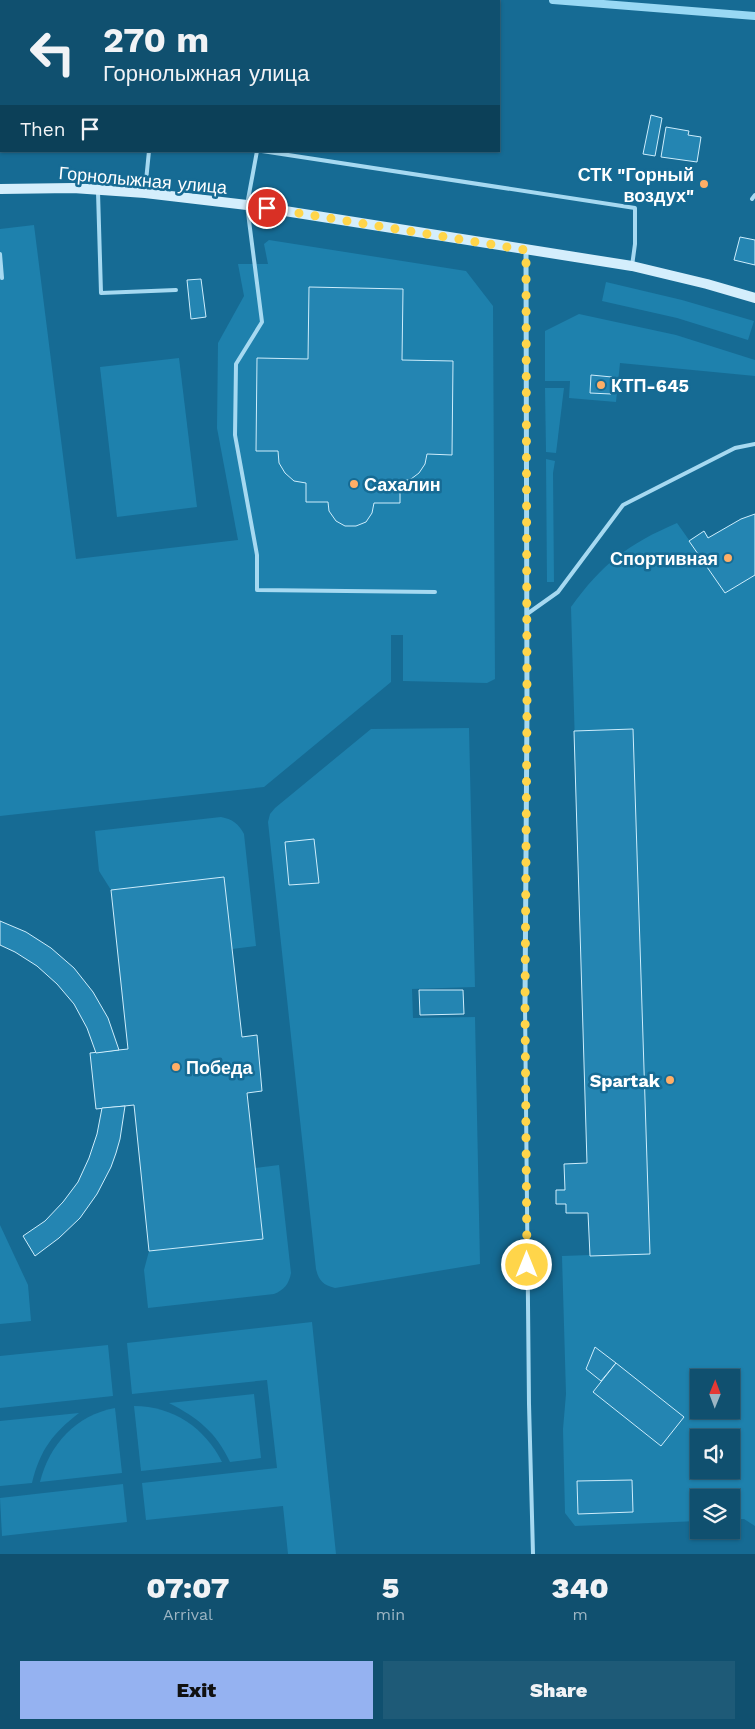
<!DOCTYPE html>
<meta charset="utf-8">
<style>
body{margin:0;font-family:"Work Sans",sans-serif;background:#1e5a77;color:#f1f3f6;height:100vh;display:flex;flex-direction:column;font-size:19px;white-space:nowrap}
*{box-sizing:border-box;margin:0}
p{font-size:16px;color:#9cb5c3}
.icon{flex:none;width:28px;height:28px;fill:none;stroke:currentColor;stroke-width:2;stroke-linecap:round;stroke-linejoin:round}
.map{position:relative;height:1554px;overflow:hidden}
.sheet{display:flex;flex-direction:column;background:#10506f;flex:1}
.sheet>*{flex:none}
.guide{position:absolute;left:0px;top:0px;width:500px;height:152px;box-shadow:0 1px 4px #0004,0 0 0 1px #306782;background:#10506f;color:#f1f3f6;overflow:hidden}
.needle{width:32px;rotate:1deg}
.buttons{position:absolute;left:690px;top:1369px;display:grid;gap:10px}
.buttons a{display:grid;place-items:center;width:50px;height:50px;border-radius:0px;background:#10506f;box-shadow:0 1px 4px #0004,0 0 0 1px #306782;font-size:25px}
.pin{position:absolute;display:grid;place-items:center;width:42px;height:42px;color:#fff;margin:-21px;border:2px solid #fff;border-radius:50%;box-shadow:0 1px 5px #0007}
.me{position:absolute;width:55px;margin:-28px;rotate:0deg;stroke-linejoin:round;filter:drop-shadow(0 0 4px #0008)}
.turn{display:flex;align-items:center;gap:18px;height:105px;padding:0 20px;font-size:22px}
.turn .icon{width:65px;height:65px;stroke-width:2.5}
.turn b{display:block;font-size:35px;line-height:42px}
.then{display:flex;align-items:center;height:48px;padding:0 20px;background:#0003;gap:10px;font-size:19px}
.eta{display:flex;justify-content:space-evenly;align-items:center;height:85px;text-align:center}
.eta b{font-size:30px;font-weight:800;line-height:35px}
.primary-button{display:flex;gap:10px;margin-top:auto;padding:10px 20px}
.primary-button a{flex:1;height:58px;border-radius:0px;background:#95b2f1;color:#111;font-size:20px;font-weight:800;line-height:58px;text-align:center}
.primary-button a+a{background:#1e5a77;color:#f1f3f6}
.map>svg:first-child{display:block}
.green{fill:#1e81ad;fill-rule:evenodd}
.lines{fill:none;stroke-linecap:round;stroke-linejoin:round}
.stream{stroke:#98d8f4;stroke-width:8}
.building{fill:#2485b2;stroke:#cdedfc}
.lane{stroke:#a6d9f1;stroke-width:4}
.street{stroke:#a6d9f1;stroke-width:5}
.secondary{stroke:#d4eefc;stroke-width:10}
.route{stroke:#ffd54a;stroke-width:9;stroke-dasharray:0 16.2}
.poi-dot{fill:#ffae66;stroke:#166b94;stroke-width:2}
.labels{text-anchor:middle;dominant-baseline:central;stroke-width:5;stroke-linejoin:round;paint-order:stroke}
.poi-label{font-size:18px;font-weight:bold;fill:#fff;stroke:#166b94;text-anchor:end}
.street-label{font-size:18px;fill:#fff;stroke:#166b94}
</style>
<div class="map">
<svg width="755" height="1554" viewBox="0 0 755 1554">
<rect width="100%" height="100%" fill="#166b94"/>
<g class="green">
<path d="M0 0H290L1 1 0 23Z"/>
<path d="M34 225 76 559 238 540 217 428 218 343 244 296 238 264H268L264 244 269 240 466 271 493 306 495 679 487 683 403 681V635H391V682L264 787 0 816V229Z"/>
<path d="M606 282 682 300 754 321 748 340 677 318 602 301Z"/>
<path d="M579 314 676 335 755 360V376L620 363 616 402 569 398 570 381H545V331Z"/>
<path d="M179 358 197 507 117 517 100 367Z"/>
<path d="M545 388H564L556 453 546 452Z"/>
<path d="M546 459 555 461 553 473 554 582H547Z"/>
<path d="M755 514V1526L744 1519H731V1498H699V1521L575 1526 565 1513 563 1429 566 1394 562 1256 590 1255 588 1213H566L565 1204H556V1190L565 1189 564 1164 587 1163 571 607C602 564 628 544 677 523L689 540 704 531 709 537 741 520ZM699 1378H731V1410H699ZM699 1438H731V1470H699Z"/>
<path d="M469 728 475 987 412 989 413 1018 475 1017 480 1264 335 1288C323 1285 319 1281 316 1269L268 822 270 814 275 808 371 729Z"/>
<path d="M221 817C232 819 239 824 244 834L256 946 232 949 224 878 111 890 99 871 95 831Z"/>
<path d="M279 1165 291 1273C289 1284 284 1290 274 1294L148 1308 144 1270 149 1251 263 1239 255 1168Z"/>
<path d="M0 1225 28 1285 31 1321 0 1324Z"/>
<path d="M312 1322 336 1554H288L283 1506 146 1520 142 1483 277 1468 267 1380 132 1394 127 1343Z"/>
<path d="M108 1345 113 1396 0 1408V1356Z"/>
<path d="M254 1394 261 1458 230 1462C216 1432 198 1418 169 1403Z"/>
<path d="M134 1406C173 1406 205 1428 222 1462L141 1471Z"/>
<path d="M115 1408 122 1473 40 1482C49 1445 76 1415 115 1408Z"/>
<path d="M79 1413C53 1433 40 1450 32 1483L0 1486V1421Z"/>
<path d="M123 1484 127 1522 2 1536 0 1498Z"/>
</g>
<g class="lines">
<g class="stream">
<path d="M51 0 54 1"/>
<path d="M553 0 755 16"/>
<path d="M199 1 203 0"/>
</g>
</g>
<g class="building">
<rect x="0" y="76" width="1" height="69"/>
<path d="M651 115 662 118 655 156 643 154Z"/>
<path d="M666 127 689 131 688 135 701 137 697 162 661 157Z"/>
<path d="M740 237 755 240V265L734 260Z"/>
<path d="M201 279 206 317 191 319 187 280Z"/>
<path d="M309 287 403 289 402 360 453 361 452 455 427 454 425 464 419 473 411 479 400 482V503H374L372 513 366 522 356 526H345L336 521 329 511 328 502H306V483L294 481 285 473 279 463 278 451H256L257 358 308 359Z"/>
<path d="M591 375 612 377 611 394 590 393Z"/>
<path d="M755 514V575L725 593 689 541 704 531 708 538 741 519Z"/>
<path d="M633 729 650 1254 590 1256 588 1213H566V1204H556V1190H565L564 1164 587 1163 574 731Z"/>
<path d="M314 839 319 883 289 885 285 842Z"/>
<path d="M224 877 242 1037 257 1035 262 1091 247 1093 263 1239 149 1251 134 1105 96 1109 90 1053 128 1049 111 890Z"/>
<path d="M0 921 26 932 51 948 74 968 93 992 108 1018 119 1050 96 1053 87 1028 74 1004 57 984 37 966 15 952 0 945Z"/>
<path d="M419 990H463L464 1014 420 1015Z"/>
<path d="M125 1106 120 1139 116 1153 111 1167 97 1194 80 1218 59 1238 35 1256 23 1236 45 1221 63 1202 78 1182 89 1158 97 1134 102 1108Z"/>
<path d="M595 1347 616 1363 601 1381 586 1369Z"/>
<path d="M616 1363 684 1417 661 1446 593 1392Z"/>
<path d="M632 1480 633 1512 578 1514 577 1481Z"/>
</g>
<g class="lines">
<g class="lane">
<path d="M257 151 247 205 262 322 236 364 235 435 257 555V590L435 592"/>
<path d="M262 151 635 208V244L632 266"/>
<path d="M145 191 149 151"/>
<path d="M98 192 101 293 176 290"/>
<path d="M752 199 755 195"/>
<path d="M0 254 2 278"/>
<path d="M527 614 558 592 623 505 735 448 755 444"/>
<path d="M525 1005 529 1404 533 1554"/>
</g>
<path class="street" d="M525 1005 527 707 526 250"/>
<path class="secondary" d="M0 189 73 188 145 193 247 205 632 266 707 284 755 298"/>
</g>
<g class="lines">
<path class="route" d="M267 208 526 250 527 707 525 1005 527 1265"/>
</g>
<g class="poi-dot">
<circle cx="704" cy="184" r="5"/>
<circle cx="601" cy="385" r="5"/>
<circle cx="354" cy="484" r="5"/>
<circle cx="728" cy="558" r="5"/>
<circle cx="176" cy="1067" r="5"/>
<circle cx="670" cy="1080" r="5"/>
</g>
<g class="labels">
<g class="poi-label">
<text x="694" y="174">СТК "Горный<tspan x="694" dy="21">воздух"</tspan></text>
<text x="611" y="385" text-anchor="start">КТП-645</text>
<text x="364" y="484" text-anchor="start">Сахалин</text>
<text x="718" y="558">Спортивная</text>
<text x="186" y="1067" text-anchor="start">Победа</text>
<text x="660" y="1080">Spartak</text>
</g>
<g class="street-label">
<text transform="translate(143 180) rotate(5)">Горнолыжная улица</text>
</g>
</g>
</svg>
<div class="buttons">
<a><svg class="needle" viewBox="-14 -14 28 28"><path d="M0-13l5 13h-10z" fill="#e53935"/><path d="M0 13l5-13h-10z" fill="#9cb5c3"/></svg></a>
<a><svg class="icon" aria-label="sound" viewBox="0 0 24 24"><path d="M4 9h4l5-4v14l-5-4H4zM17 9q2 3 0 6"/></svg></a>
<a><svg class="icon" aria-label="layers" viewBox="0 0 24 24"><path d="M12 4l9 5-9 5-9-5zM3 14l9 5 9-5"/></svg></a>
</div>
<div class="pin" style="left:267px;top:208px;background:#d93025"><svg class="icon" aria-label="arrive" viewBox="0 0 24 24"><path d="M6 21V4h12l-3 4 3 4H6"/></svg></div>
<svg class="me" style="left:527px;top:1265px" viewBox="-20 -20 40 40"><circle r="17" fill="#ffd54a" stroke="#fff" stroke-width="3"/><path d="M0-11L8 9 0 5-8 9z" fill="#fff"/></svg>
<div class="guide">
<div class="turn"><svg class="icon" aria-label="left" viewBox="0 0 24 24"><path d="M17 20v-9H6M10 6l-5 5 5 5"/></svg><div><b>270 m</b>Горнолыжная улица</div></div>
<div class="then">Then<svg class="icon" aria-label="arrive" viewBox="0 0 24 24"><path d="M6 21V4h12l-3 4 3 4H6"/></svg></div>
</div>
</div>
<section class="sheet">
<div class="eta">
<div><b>07:07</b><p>Arrival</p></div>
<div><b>5</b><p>min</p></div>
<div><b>340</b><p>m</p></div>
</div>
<div class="primary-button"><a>Exit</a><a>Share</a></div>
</section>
